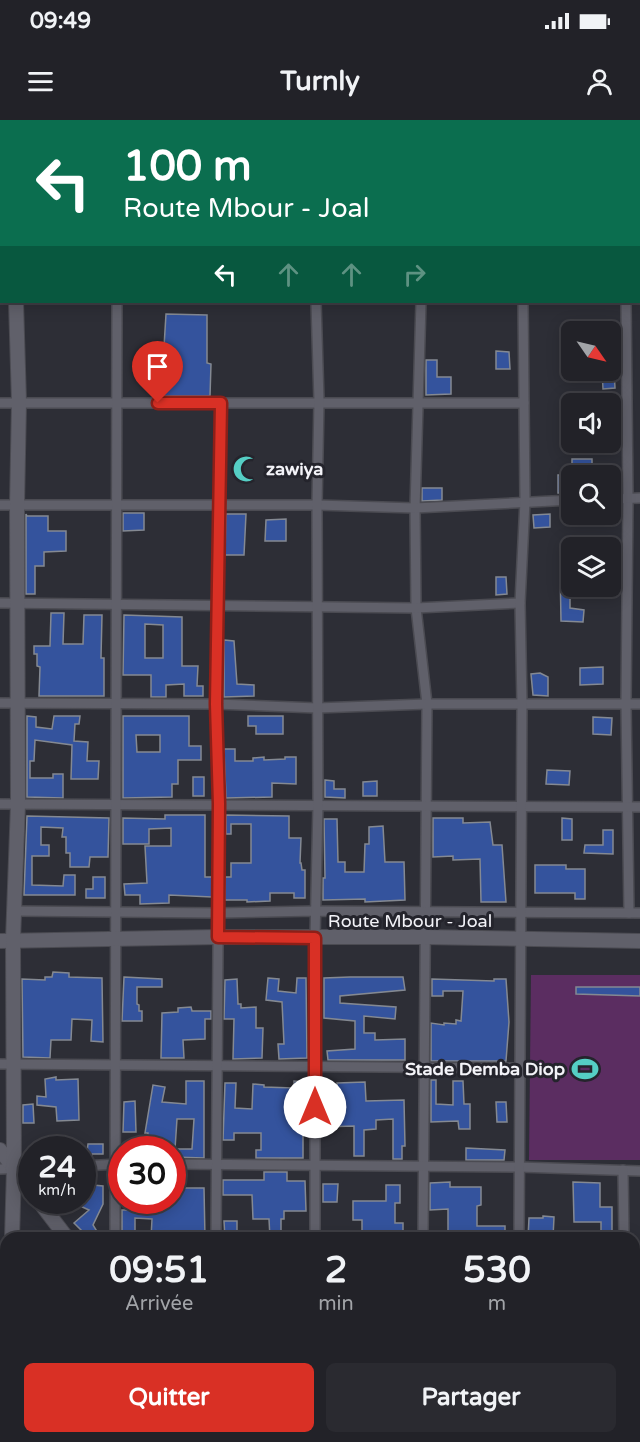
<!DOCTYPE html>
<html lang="fr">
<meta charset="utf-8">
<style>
body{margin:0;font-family:"Varela Round",sans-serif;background:#2a2a30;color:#f1f3f6;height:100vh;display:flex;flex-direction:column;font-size:22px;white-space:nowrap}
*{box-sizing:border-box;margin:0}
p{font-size:20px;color:#a2a4a8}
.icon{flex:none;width:33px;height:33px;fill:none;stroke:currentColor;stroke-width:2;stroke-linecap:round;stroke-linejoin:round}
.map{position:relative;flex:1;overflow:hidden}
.panel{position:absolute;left:0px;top:1112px;width:640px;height:212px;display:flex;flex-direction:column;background:#222228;border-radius:18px 18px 0 0;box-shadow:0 3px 15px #0003,0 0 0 2px #3f3f45}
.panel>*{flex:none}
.hud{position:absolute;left:0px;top:0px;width:640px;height:183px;box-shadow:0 3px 15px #0003,0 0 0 2px #3f3f45;background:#0b6e4f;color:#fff;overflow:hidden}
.needle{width:39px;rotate:124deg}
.controls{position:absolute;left:561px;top:201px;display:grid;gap:12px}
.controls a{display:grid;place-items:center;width:60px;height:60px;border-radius:9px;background:#222228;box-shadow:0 3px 15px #0003,0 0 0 2px #3f3f45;font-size:30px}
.speed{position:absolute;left:18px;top:1016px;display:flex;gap:12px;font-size:30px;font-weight:700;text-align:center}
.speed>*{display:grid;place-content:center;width:78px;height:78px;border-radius:50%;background:#222228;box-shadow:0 3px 15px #0003,0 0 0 2px #3f3f45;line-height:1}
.speed small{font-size:15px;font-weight:400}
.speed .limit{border:9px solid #d22;background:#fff;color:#111}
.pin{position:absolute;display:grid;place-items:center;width:51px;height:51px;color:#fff;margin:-62px -26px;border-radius:50% 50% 50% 0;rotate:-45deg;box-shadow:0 0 6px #0007}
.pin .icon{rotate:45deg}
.me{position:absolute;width:66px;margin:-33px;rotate:0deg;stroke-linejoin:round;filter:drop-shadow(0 0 4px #0008)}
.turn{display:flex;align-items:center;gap:21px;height:126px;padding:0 24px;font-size:27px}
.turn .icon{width:78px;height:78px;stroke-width:2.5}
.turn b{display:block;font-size:42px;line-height:51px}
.lanes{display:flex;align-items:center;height:57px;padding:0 24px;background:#0003;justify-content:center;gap:30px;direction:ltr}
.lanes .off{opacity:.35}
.eta{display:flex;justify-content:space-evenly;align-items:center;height:102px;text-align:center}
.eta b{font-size:36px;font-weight:800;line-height:42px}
.action{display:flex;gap:12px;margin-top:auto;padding:12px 24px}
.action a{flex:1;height:69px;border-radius:9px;background:#d93025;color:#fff;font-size:24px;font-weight:800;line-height:69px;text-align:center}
.action a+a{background:#2a2a30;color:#f1f3f6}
.status{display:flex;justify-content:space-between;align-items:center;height:42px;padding:0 30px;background:#222228;direction:ltr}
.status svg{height:16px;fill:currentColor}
header{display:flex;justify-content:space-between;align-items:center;height:78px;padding:0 24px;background:#222228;font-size:27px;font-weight:800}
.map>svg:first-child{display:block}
.green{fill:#5b2d61}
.building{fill:#34539d;stroke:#848992;stroke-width:1.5;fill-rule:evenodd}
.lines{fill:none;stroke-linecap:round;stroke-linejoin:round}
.lane-casing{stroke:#4b4b52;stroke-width:8}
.street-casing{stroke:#4b4b52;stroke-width:12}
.secondary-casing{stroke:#4b4b52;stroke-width:16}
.lane{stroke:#60606a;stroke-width:4.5}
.street{stroke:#60606a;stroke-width:9}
.secondary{stroke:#60606a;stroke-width:14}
.route-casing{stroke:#8d1f18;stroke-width:15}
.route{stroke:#d93025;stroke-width:10}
.labels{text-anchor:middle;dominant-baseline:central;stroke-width:6;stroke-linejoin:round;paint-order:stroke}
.poi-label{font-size:18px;font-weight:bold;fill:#f3f3f8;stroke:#24242c;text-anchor:start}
.street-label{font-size:18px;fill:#f3f3f8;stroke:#24242c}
</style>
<div class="status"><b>09:49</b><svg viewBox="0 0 49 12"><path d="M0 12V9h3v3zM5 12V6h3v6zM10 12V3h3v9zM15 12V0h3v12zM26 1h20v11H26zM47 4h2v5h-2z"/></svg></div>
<header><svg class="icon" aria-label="menu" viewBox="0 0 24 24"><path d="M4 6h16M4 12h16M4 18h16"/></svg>Turnly<svg class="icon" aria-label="person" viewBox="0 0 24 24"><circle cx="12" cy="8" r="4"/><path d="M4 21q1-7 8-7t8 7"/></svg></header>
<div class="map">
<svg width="640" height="1322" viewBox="0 0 640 1322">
<rect width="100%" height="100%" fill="#2d2e36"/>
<path class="green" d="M531 855H640V1040H529Z"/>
<g class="building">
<path d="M166 194 207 195V243L211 244 210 276H161Z"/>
<path d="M496 231 509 232 510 249H496Z"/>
<path d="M426 240H437V257H451V274L426 275Z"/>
<path d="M602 250H614L615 268 603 269Z"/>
<rect x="572" y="339" width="20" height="16"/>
<rect x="558" y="355" width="14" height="18"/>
<path d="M422 368H442V380L422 381Z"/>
<path d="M123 393H144V410L123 411Z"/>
<path d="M26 394 27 396H48V411H66V431L44 432V446H35V474H26Z"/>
<path d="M226 394H246L244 435H225Z"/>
<path d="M550 394V407L534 408 533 395Z"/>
<path d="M286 399V421H265L266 400Z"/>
<path d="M560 446H570V488L584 490 583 502 561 501Z"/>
<path d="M496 457H506L507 474 496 475Z"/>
<path d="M51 493H64L63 524H83L84 495H102L101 538H104V576H39L40 547 37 546V534H34V526H50Z"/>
<path d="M124 495 182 497V546H198L197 566H203V576H184V564L166 565V577H151V555H123ZM145 504 163 505V538H145Z"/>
<path d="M224 520 234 521 237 564 254 565V576L224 577Z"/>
<path d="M603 547V564L580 565V548Z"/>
<path d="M540 553 548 557V576L533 575 531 554Z"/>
<path d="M27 596 36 597V607L52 609 54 596H80L79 604H75L74 621 88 622 87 641H99L98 659H71L72 625 35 620 34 641H30V658H53V654H63V678L27 677Z"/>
<path d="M123 596H189V626H201V640H178V664H172V677L123 678ZM136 615H160V632H137Z"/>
<path d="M248 596H283V614H256V606H248Z"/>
<path d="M593 597 612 598 611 615 593 614Z"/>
<path d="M224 629H235V641H253V638L264 637V640L285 639V637H296V664L272 663V677L226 678Z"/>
<path d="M547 650 570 651 569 665 546 664Z"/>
<rect x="193" y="657" width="11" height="19"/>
<path d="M325 660 334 661V669H345V678L325 677Z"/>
<path d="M377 661V676H363V662Z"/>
<path d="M165 695H205V757H212V777L169 775V783L140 784V775H125L124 764 147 763 145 726H171V708L149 709V724H123V698L165 699Z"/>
<path d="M226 695 289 696V718H301L300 743H301L302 750H305V778H294V773H270V781L247 782V780H225V757H231V743H251V704H231V714H226Z"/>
<path d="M27 696 109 698 108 737H90L89 747H70V733H66V717H62L63 708 41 707V725H49V736H32V765L63 766 64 755H75V775H24Z"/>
<path d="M433 698H463V703L490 702 493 725H502L506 782H481L480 739 453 740V736L433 737Z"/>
<path d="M562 698 572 699V720H562Z"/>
<path d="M324 699H337L338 742H345V752H364L365 724H369V707L383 706 385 742H404L405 780 365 782V779L323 780V758H325Z"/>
<path d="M603 710H613V734L584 733 585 725H603Z"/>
<path d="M535 745H566V749H585V779H575V773H535Z"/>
<path d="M93 757H105V778H86V769H93Z"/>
<path d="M53 852 69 853V857L102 858 103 922 91 921 92 900 72 899 71 920H51L50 938 23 937 22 859 45 860V857H52Z"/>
<path d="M124 857 162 859V867H137V884L139 885V891H142V901H122Z"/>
<path d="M350 857H403L405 870 340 876V883L396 887 395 899 364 896V913H375V920L405 919V940H328L327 931 355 929V901L324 898V858Z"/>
<path d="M268 858 279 859 278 871 296 873 297 858H306L307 938 279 939 278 924H284L282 882 266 880Z"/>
<path d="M237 859 238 884H241V888L256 887V908H263L262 938 233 939 234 899H224L225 860Z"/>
<path d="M432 859 494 861V859H506L509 902 506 941H431V903L444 905V903L456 904V900L461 901 463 871H443V876H432Z"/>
<path d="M576 867H640V876L576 874Z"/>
<path d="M191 887 192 891H211V899H205V919L183 920 184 938H161L162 893 178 892V888Z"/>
<path d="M56 957V960L78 959 79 1000 57 1001 56 987 37 985V976L46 977 45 959Z"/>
<path d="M431 960H436V984L453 985V961H463L464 984H470V1009H459L458 1001 431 1002Z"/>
<path d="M186 961H204V1038L172 1037V1029H192L194 999H177L175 1029 147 1027 148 1013H145L153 965 165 967 162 982 186 984Z"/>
<path d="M294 961 305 962 304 976H308V1008H303V1038H256V1030H261V1013H234V1020H223L225 963H236L235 988 252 989 253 964 264 965V967L294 968Z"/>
<path d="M365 962 366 981 404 980 405 1026H402V1039H393V999L376 1000V1009L364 1010V1036H354V1006L322 1007V985H338L337 963Z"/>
<path d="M135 981 136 1012H123L124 982Z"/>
<path d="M496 982H506L507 1002H497Z"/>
<path d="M33 984 34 1003H23V985Z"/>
<path d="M88 1024H103V1034H92V1039H82V1032H87Z"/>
<path d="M466 1028 505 1030 504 1040H466Z"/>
<path d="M264 1052H287V1061H305L306 1091H284V1099H281V1118H270L269 1099H253L252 1075H223V1060H264Z"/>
<path d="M172 1060H181V1068H204L205 1118H151L152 1099 135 1098V1118H122V1090H144L145 1085 164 1086V1080H172Z"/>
<path d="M450 1062V1067H481V1085L477 1086V1106H505V1118H494V1115L448 1118V1089L430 1090V1063Z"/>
<path d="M573 1062 600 1063V1087H612V1118H601V1102H574Z"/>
<path d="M82 1064 103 1066V1084L93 1105 101 1118H76V1116L82 1111 74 1103 89 1090 78 1085 80 1080H82Z"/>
<path d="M323 1064H338L337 1082H323Z"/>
<path d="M386 1065H400V1083H395V1103H403V1118H362V1100H353V1081H386Z"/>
<path d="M543 1096 554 1097 553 1118H528L529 1098H543Z"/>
<path d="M224 1101H237V1118H225Z"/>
</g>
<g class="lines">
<g class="lane-casing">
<path id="lane" d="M0 16H2"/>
</g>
<g class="street-casing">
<g id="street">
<path d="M17 0V2"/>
<path d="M117 0V2"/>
<path d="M520 0V2"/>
<path d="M218 2V0"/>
<path d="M321 2V0"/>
<path d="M426 2V0"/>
<path d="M628 2V0"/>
<path d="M421 182 415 388 416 488 427 584 423 1118"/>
<path d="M626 182 628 379 626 584 629 793"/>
<path d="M0 283H524"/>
<path d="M610 379 640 378"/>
<path d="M0 385H317L415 388 572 380"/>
<path d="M0 483 416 488 520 483"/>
<path d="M0 583 216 584 317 588 427 584H640"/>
<path d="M0 684 640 687"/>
<path d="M14 791 218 793 315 791 640 793"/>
<path d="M0 944 520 948"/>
<path d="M172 1044 519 1047 640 1051"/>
<path d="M82 1046 119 1044"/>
<path d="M0 1049 32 1048"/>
<path d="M623 1050 624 1118"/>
<path d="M115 1118 117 182"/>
<path d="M216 1118 219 684 216 584 221 283"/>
<path d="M315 1118V818L318 685 317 385 319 281 316 182"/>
<path d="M519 1118 522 584 520 483 525 381 523 182"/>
<path d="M0 1151H6"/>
<path d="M634 1153H640"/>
<path d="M0 1249H6"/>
<path d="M634 1251H640"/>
<path d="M317 1317V1322"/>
<path d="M522 1317V1322"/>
<path d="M115 1322V1317"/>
<path d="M423 1322V1317"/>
<path d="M625 1322V1317"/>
</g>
</g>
<g class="secondary-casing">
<g id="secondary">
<path d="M639 170H640"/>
<path d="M0 171H2"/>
<path d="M0 821 218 817H424L640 821"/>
<path d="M0 1030 32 1071"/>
<path d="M38 1080 67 1118"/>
<path d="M12 1118 14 1049 13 820 18 684 17 386 19 282 16 182"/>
<path d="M222 1317 225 1322"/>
<path d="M10 1322V1317"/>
</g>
</g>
<use href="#lane" class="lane"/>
<use href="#street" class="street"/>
<use href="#secondary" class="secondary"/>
</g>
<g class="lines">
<g class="route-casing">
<path id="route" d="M158 283H221L216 584 219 684 218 817 315 818V987"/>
</g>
<use href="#route" class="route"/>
</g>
<defs>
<g id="mosque-bare" transform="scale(2.07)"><path d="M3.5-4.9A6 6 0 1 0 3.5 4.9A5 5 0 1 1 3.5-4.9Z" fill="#55cec4" stroke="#24242c" stroke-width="2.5" paint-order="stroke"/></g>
<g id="stadium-bare" transform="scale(2.07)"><path d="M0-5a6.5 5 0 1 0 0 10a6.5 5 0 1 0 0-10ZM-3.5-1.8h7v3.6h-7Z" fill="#55cec4" stroke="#24242c" stroke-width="2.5" paint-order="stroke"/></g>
</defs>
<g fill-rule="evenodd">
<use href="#mosque-bare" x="246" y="349"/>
<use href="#stadium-bare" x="585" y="949"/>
</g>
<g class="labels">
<g class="poi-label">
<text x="266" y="349">zawiya</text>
<text x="565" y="949" text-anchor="end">Stade Demba Diop</text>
</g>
<g class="street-label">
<text x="410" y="801">Route Mbour - Joal</text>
</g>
</g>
</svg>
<div class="controls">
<a><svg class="needle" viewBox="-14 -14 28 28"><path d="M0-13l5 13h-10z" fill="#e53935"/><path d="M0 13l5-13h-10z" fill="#a2a4a8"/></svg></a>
<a><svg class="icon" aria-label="sound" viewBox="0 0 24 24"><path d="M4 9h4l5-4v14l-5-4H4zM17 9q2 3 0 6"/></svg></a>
<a><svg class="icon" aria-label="search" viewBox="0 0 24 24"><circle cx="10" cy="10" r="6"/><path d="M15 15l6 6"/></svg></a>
<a><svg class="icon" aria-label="layers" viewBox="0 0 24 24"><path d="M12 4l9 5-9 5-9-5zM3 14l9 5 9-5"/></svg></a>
</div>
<div class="speed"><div>24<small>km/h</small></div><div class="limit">30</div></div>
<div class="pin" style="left:158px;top:283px;background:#d93025"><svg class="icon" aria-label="arrive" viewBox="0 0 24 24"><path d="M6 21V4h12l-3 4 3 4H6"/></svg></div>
<svg class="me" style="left:315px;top:987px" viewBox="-20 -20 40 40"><circle r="19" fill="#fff"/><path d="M0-13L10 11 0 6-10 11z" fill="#d93025"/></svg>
<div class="hud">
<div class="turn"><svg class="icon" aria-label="left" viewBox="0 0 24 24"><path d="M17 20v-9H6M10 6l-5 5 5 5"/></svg><div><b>100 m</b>Route Mbour - Joal</div></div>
<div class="lanes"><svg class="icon" aria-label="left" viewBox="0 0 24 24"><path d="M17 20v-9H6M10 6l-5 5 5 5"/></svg><svg class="icon off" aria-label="ahead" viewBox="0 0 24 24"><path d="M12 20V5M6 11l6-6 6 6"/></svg><svg class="icon off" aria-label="ahead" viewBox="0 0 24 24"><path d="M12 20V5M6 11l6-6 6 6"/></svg><svg class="icon off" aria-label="right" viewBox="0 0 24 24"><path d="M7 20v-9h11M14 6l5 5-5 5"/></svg></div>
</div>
<section class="panel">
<div class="eta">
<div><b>09:51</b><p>Arrivée</p></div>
<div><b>2</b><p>min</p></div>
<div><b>530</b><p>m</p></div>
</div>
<div class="action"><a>Quitter</a><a>Partager</a></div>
</section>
</div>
